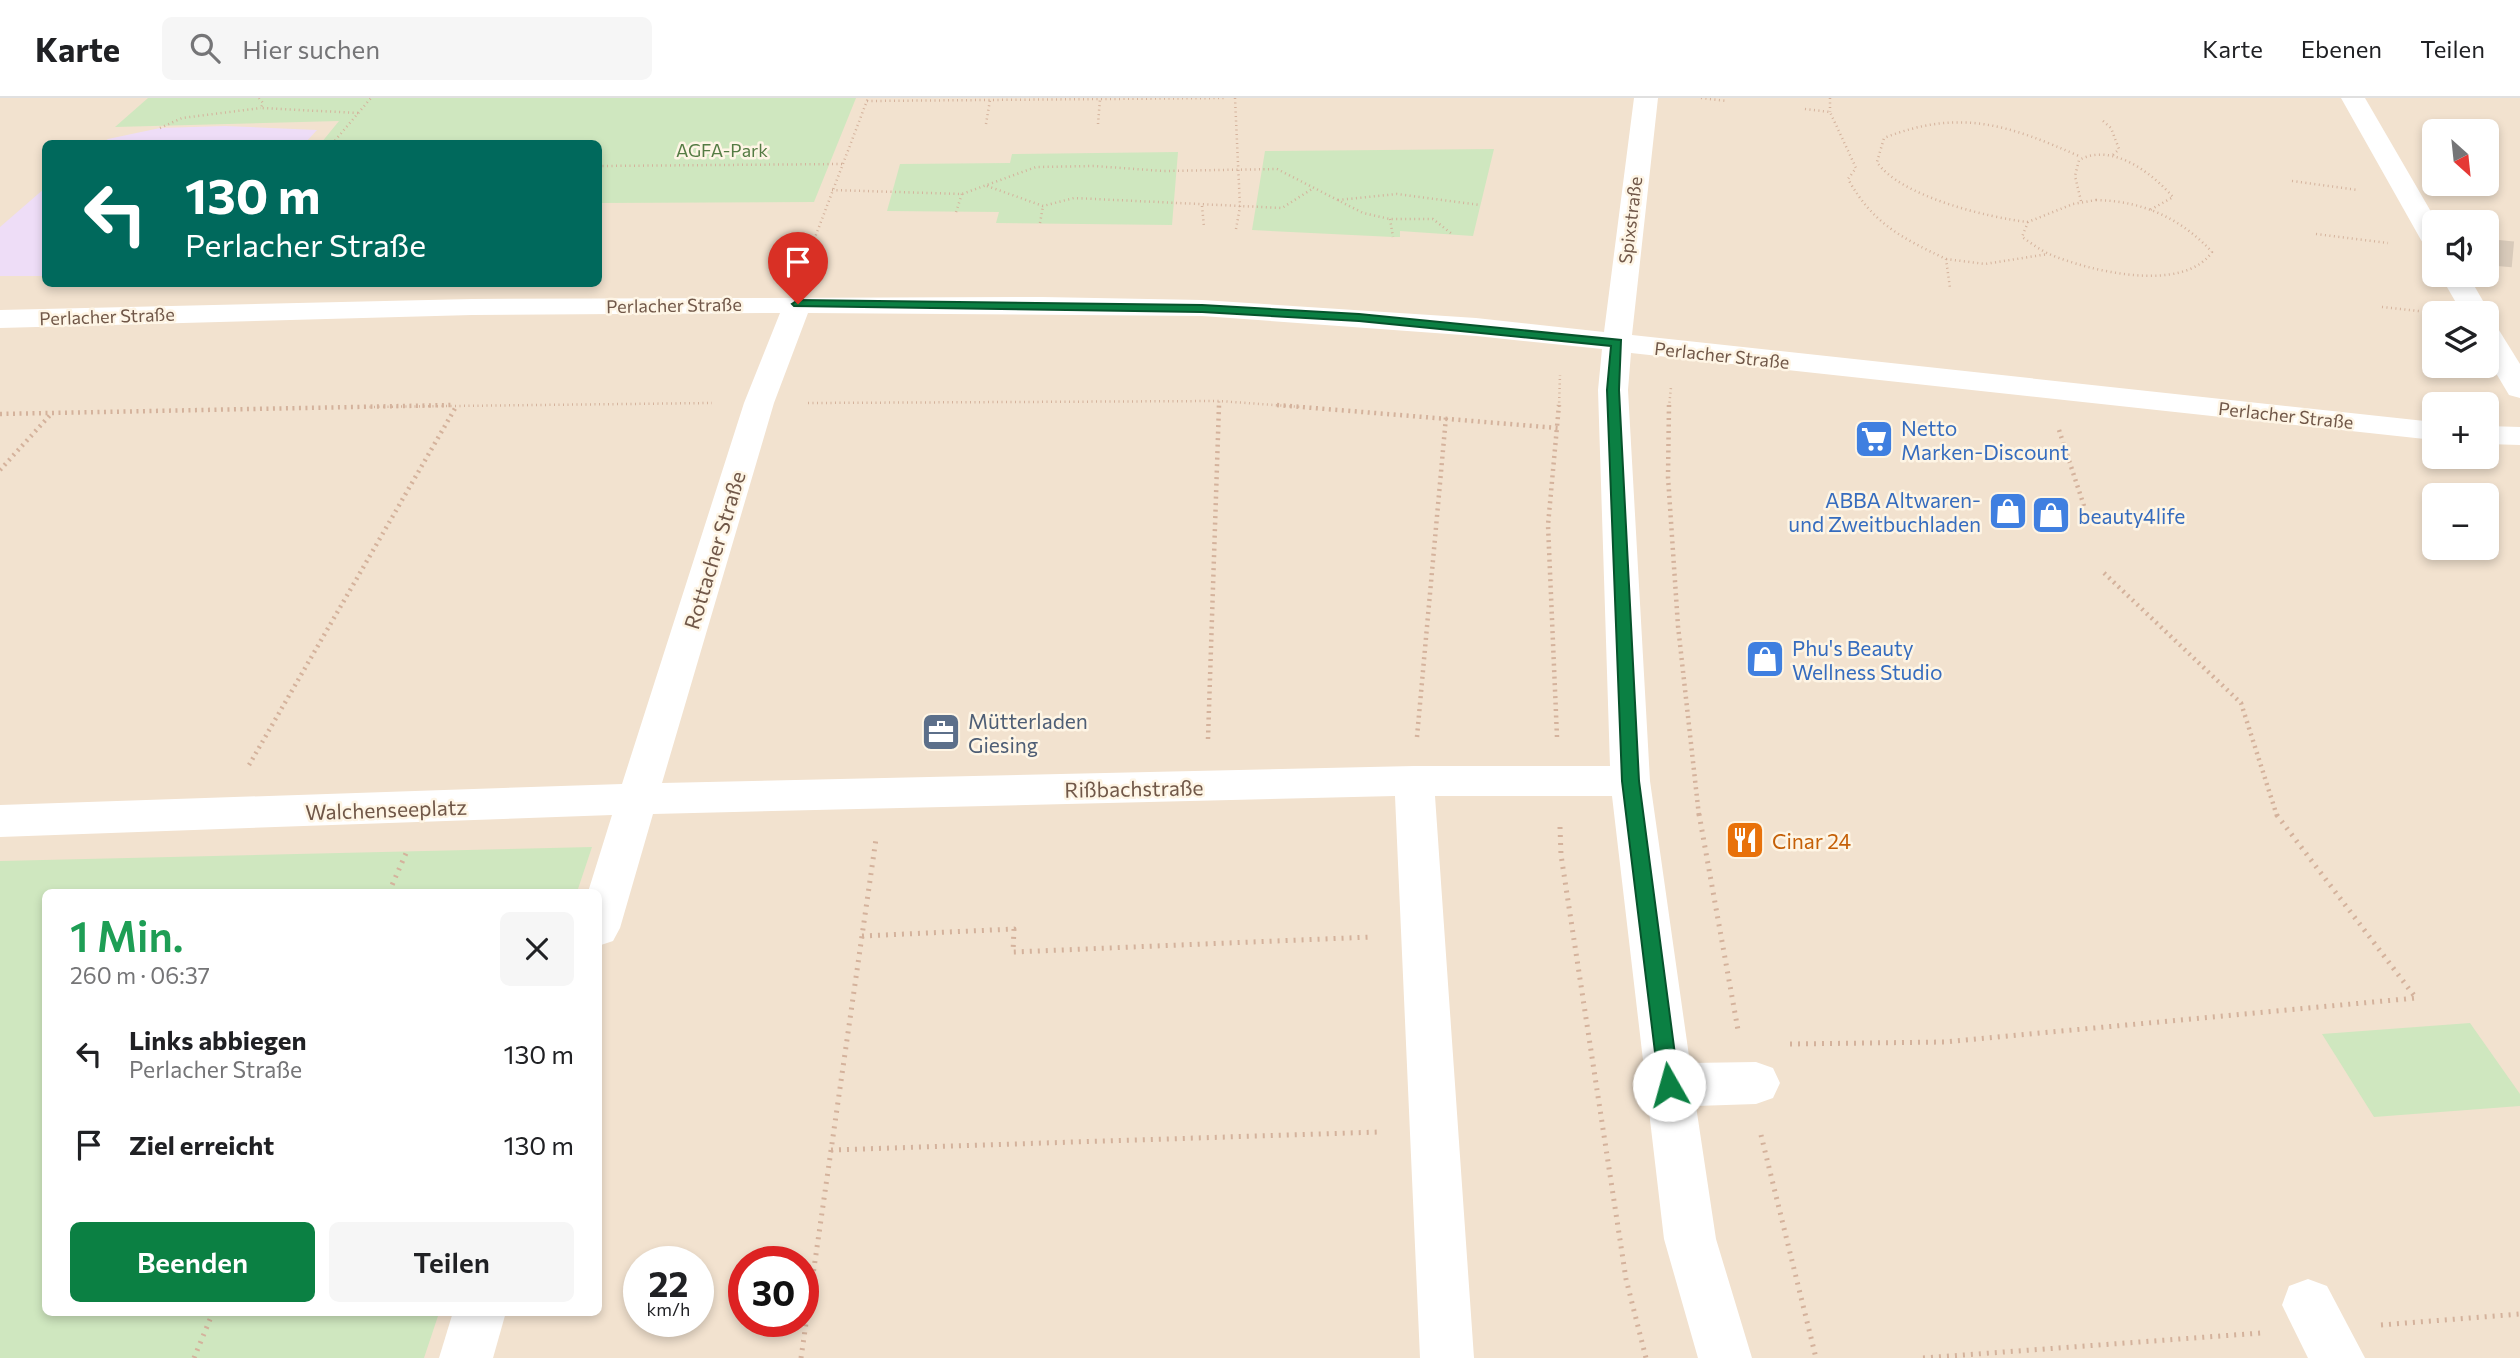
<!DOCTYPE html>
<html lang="de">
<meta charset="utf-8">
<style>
body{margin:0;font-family:Commissioner,sans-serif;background:#f6f6f6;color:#202124;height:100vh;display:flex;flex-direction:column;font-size:26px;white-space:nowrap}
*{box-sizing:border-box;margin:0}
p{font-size:23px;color:#757577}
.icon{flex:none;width:38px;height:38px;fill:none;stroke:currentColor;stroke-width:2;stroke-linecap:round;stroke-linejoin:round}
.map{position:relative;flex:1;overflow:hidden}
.details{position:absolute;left:42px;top:791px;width:560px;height:427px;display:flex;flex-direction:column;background:#fff;border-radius:10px;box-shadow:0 4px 10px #0003}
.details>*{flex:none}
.guide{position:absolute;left:42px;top:42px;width:560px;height:147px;border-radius:10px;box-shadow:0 4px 10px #0003;background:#00695c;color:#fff;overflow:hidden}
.needle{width:46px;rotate:153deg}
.tools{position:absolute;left:2422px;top:21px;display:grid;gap:14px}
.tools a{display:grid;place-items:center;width:77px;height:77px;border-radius:10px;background:#fff;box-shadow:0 4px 10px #0003;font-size:35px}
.speed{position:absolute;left:623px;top:1148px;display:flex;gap:14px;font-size:35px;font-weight:700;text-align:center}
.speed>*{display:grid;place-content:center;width:91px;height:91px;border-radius:50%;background:#fff;box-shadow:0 4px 10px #0003;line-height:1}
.speed small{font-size:18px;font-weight:400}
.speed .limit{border:10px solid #d22;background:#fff;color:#111}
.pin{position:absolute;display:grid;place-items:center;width:60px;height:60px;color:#fff;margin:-72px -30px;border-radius:50% 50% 50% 0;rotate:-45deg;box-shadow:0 0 7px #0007}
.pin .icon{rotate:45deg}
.me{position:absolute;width:77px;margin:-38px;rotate:353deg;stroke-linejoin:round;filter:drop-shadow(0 0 5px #0008)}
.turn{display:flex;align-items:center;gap:24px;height:147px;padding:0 28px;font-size:32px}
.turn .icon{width:91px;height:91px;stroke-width:2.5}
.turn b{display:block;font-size:49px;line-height:60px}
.round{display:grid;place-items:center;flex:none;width:74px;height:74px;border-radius:10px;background:#f6f6f6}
.headline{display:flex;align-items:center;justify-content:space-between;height:119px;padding:0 28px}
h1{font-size:42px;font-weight:600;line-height:52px;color:#1e9e55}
.cta{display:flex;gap:14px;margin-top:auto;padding:14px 28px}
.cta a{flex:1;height:80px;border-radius:10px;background:#0b8043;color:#fff;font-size:28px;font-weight:600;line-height:80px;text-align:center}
.cta a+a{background:#f6f6f6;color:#202124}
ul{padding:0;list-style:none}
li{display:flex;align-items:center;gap:21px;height:91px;padding:0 28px}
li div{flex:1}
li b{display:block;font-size:26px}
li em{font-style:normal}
header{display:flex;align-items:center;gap:42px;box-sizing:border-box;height:98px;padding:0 35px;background:#fff;border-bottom:2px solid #e0e0e0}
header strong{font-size:33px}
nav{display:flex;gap:38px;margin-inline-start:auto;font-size:24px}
.search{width:490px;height:63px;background:#f6f6f6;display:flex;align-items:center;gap:18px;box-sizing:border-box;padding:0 24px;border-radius:10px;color:#757577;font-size:26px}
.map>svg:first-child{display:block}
.residential{fill:#f2e2cf;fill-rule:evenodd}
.education{fill:#eeddf7}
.green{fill:#cfe7bf}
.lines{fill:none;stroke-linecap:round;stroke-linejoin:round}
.minor-tunnel{stroke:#d8caba;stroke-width:26;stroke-dasharray:26 13;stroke-linecap:butt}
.path-far2{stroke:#d4b29c;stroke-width:2.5;stroke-dasharray:1 3.5;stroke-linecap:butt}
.path-far1{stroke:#d4b29c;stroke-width:4.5;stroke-dasharray:2 4.5;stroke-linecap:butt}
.path{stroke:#d4b29c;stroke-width:5;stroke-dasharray:2 6;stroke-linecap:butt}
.minor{fill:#fff;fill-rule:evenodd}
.route{fill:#0b8043;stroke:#07532c;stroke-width:2}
.labels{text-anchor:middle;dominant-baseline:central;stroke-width:5;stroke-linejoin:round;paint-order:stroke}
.far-park-label{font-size:18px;fill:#547b43;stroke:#fef5e5}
.far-street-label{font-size:18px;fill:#705748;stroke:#fef5e5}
.shop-label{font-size:21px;fill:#366cbe;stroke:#fef5e5;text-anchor:start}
.street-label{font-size:21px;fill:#705748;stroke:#fef5e5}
.service-label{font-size:21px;fill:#4e5e75;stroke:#fef5e5;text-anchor:start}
.food-label{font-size:21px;fill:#c56008;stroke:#fef5e5;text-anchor:start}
</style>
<header>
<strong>Karte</strong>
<div class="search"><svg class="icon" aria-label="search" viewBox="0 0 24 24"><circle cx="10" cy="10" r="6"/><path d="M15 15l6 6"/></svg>Hier suchen</div>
<nav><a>Karte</a><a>Ebenen</a><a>Teilen</a></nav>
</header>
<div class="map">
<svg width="2520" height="1260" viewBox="0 0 2520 1260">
<rect width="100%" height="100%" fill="#fbf1e0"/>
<path class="residential" d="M0 0H2520V1260H0ZM2434 33H2487V86H2434ZM46 46H598V186H46ZM2434 124H2487V177H2434ZM2434 215H2487V268H2434ZM2434 306H2487V359H2434ZM2434 397H2487V450H2434ZM46 794H598V1214H46ZM639 1164H698V1223H639ZM744 1164H803V1223H744Z"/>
<g class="education">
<path d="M225 28 317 32 305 45H102L108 41 160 30Z"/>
<path d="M45 90V178H0V129Z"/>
</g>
<g class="green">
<path d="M148 0H856L814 104 599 105 598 46 321 45 339 23 115 29Z"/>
<path d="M1494 51 1473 138 1400 133V139H1393L1252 132 1265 53Z"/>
<path d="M1178 54 1172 127 996 125 999 114 887 113 900 66 1010 65 1012 56Z"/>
<path d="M592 749 577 794H46V1214L439 1215 424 1260H0V763Z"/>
<path d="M2470 925 2520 996V1008L2374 1019 2322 936Z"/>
</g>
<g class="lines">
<path class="minor-tunnel" d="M2487 154 2520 157"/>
<g class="path-far2">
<path d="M259 0 263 5 261 10 358 15"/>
<path d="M1235 0 1240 109 1236 131"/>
<path d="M1701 0 1727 3"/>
<path d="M1830 0V14"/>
<path d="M867 3 1226 0"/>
<path d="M1805 11 1830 14 1856 70 1848 81C1873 126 1902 140 1946 161L1950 190"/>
<path d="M2103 23 2111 30 2119 51 2112 58"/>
<path d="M986 26 990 2"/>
<path d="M1098 26 1100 1"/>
<path d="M160 30 182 20 261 10"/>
<path d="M332 46 371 0"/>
<path d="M598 68 843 66"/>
<path d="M2292 83 2358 92"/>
<path d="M987 88 1043 108 1074 100 1282 110 1312 91"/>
<path d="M832 92 962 96 1036 69 1094 68 1163 73 1277 71 1363 115 1390 121H1433L1452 136"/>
<path d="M1338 102 1397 96 1480 107"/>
<path d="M2096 102C2142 103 2181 120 2212 154 2183 196 2089 173 2049 156 2040 152 2031 145 2022 139L2028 124 2073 106Z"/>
<path d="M2081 103 2075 78 2079 62C2112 44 2152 75 2173 99L2150 112"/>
<path d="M1202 108 1204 129"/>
<path d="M956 114 962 96"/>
<path d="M1390 121 1393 139"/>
<path d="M2028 124C1989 120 1899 98 1877 64L1884 40C1960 10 2009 27 2081 59"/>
<path d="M1040 125 1043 108"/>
<path d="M2316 136 2388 145"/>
<path d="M1946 161 1985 166 2048 156"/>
<path d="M803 171 868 0"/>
<path d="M2382 209 2427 214"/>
<path d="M808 305 1219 303 1301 309"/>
<path d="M365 309 712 305"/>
<path d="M1219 309V303"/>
<path d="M1559 309 1560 277"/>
<path d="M1669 309 1671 289"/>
</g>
<g class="path-far1">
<path d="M1277 307 1558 330"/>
<path d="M1669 307 1668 379 1678 528 1699 718"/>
<path d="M0 316 454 307"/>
<path d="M2059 332 2085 411"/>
<path d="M0 372 52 315"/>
<path d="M2104 475 2241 605 2277 718"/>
<path d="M1417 639 1446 319"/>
<path d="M1557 639 1548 427 1559 307"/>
<path d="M1208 641 1219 307"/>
<path d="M249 667 457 307"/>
</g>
<g class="path">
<path d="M1699 716 1738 932"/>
<path d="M1560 729 1561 757 1626 1181 1646 1260"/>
<path d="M389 794 407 753"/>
<path d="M862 838 1014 831 1013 854 1372 839"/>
<path d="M1790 946 1944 944 2416 900 2276 716"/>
<path d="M1761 1037 1816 1260"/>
<path d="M831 1052 1379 1034"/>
<path d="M2381 1227 2520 1216"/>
<path d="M194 1260 213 1214"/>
<path d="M801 1260 876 741"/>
<path d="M1923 1260 2261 1235"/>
</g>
<g class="minor">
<path d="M1634 0H1658L1632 237 2434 324V342L1631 255 1628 292 1650 683 1690 965 1756 964 1773 970 1780 985 1773 1000 1756 1006 1696 1008 1716 1141 1752 1260H1698L1664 1141 1612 698H1435L1474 1260H1420L1395 698 653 716 620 830 613 843 598 848V794H588L612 717 0 739V707L622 686 744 305 780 215 472 217 0 230V212L472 201 1042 199 1202 202 1476 220 1604 234ZM808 215 1202 218 1476 238 1602 251 1598 292 1610 668H1414L662 685 774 305Z"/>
<path d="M2341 0H2365L2437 124H2434V150L2425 148 2421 142Z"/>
<path d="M2440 177H2468L2490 215 2487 220V215H2462Z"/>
<path d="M2487 226 2497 229 2520 266V300L2509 297 2487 260Z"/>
<path d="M2487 328 2520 329V347L2487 346Z"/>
<path d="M2308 1181 2327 1188 2365 1260H2308L2282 1207 2289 1188Z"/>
<path d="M453 1214H506L493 1260H439Z"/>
</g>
</g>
<path class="route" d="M798 202 1202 207 1359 216 1621 242 1619 292 1639 683 1679 987 1676 993 1669 996 1662 993 1659 987 1622 683 1607 292 1611 248 1359 223 1202 214 794 208 792 206Z"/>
<defs>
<g id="supermarket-square" transform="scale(2.0125)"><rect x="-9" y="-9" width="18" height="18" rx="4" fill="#3f7fe0" stroke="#fef5e5"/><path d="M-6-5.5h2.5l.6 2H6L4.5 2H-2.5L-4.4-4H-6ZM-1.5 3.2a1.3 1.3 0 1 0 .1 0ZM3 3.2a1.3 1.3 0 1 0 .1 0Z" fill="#fff"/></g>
<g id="shop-square" transform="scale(2.0125)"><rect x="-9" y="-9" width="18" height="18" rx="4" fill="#3f7fe0" stroke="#fef5e5"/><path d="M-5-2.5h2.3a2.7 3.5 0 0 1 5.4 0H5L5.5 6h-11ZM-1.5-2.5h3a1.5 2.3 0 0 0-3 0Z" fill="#fff"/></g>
<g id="office-square" transform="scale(2.0125)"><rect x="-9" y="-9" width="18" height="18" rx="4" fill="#5c6f8a" stroke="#fef5e5"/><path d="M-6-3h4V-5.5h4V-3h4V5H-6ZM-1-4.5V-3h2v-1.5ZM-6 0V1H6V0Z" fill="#fff"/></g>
<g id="restaurant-square" transform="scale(2.0125)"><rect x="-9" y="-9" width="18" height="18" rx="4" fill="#e8710a" stroke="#fef5e5"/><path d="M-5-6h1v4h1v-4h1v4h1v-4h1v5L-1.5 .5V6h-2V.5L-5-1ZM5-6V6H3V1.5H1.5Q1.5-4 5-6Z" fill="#fff"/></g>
</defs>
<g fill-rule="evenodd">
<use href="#supermarket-square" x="1874" y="341"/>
<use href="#shop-square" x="2008" y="413"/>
<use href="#shop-square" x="2051" y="417"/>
<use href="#shop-square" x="1765" y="561"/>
<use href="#office-square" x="941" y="634"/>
<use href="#restaurant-square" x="1745" y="742"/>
</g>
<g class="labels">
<g class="far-park-label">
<text x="722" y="52">AGFA-Park</text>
</g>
<g class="far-street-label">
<text transform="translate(1630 122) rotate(-83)">Spixstraße</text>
<text transform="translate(674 207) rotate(-1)">Perlacher Straße</text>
<text transform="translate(107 218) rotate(-2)">Perlacher Straße</text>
<text transform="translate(1722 257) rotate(6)">Perlacher Straße</text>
<text transform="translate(2286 317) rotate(6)">Perlacher Straße</text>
</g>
<g class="shop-label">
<text x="1901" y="329">Netto<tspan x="1901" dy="24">Marken-Discount</tspan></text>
<text x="1981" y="401" text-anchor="end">ABBA Altwaren-<tspan x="1981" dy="24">und Zweitbuchladen</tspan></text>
<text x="2078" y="417">beauty4life</text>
<text x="1792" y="549">Phu's Beauty<tspan x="1792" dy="24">Wellness Studio</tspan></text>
</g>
<g class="street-label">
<text transform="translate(714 452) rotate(-73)">Rottacher Straße</text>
<text transform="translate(1134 690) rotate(-1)">Rißbachstraße</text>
<text transform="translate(386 711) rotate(-2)">Walchenseeplatz</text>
</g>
<g class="service-label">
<text x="968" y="622">Mütterladen<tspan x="968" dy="24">Giesing</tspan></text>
</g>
<g class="food-label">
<text x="1772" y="742">Cinar 24</text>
</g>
</g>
</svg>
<div class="tools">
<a><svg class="needle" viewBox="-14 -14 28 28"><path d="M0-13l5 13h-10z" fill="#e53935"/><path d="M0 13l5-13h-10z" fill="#757577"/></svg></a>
<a><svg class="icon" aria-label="sound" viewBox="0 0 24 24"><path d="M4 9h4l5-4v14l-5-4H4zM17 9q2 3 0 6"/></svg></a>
<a><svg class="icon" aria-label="layers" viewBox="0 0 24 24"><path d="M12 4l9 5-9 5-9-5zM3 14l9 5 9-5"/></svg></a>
<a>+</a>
<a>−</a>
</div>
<div class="speed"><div>22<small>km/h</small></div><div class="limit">30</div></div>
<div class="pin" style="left:798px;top:206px;background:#d93025"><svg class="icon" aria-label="arrive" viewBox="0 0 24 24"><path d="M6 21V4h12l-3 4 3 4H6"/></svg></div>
<svg class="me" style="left:1669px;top:987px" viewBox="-20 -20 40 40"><circle r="19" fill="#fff"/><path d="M0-13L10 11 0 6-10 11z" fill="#0b8043"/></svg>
<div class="guide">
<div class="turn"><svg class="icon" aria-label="left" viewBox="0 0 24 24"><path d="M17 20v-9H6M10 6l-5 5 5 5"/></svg><div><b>130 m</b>Perlacher Straße</div></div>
</div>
<section class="details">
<div class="headline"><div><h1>1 Min.</h1><p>260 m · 06:37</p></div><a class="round"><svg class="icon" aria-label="close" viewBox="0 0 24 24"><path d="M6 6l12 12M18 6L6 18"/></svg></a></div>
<ul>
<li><svg class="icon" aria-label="left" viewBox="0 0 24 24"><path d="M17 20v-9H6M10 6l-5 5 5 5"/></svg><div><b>Links abbiegen</b><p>Perlacher Straße</p></div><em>130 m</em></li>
<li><svg class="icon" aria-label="arrive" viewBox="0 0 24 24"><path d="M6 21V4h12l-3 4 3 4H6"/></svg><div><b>Ziel erreicht</b></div><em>130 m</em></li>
</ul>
<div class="cta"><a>Beenden</a><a>Teilen</a></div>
</section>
</div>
